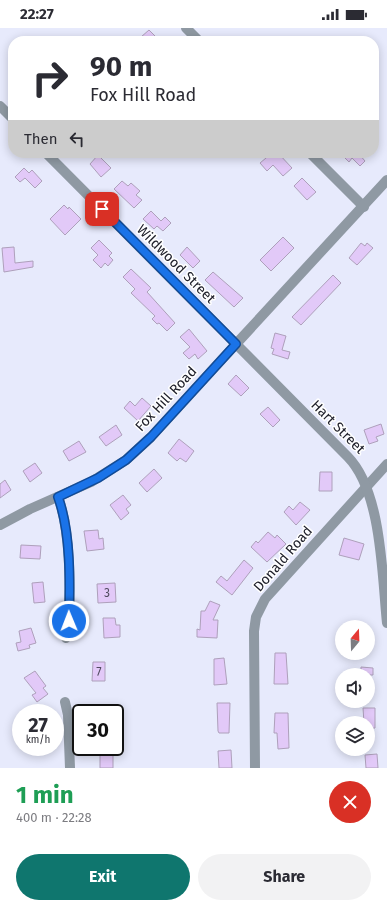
<!DOCTYPE html>
<meta charset="utf-8">
<style>
body{margin:0;font-family:"Fira Sans",sans-serif;background:#f2f2f3;color:#2b2b33;height:100vh;display:flex;flex-direction:column;font-size:15px;white-space:nowrap}
*{box-sizing:border-box;margin:0}
p{font-size:13px;color:#7c7c81}
.icon{flex:none;width:22px;height:22px;fill:none;stroke:currentColor;stroke-width:2;stroke-linecap:round;stroke-linejoin:round}
.map{position:relative;height:740px;overflow:hidden}
.drawer{display:flex;flex-direction:column;background:#fff;flex:1}
.drawer>*{flex:none}
.top-card{position:absolute;left:8px;top:8px;width:371px;height:122px;border-radius:16px;box-shadow:0 2px 10px #0003;background:#fff;color:#2b2b33;overflow:hidden}
.needle{width:26px;rotate:19deg}
.buttons{position:absolute;left:335px;top:592px;display:grid;gap:8px}
.buttons a{display:grid;place-items:center;width:40px;height:40px;border-radius:50%;background:#fff;box-shadow:0 2px 10px #0003;font-size:20px}
.speed{position:absolute;left:12px;top:676px;display:flex;gap:8px;font-size:20px;font-weight:700;text-align:center}
.speed>*{display:grid;place-content:center;width:52px;height:52px;border-radius:50%;background:#fff;box-shadow:0 2px 10px #0003;line-height:1}
.speed small{font-size:10px;font-weight:400}
.speed .limit{border:2px solid #111;border-radius:6px;background:#fff;color:#111}
.pin{position:absolute;display:grid;place-items:center;width:34px;height:34px;color:#fff;margin:-17px;border-radius:8px;box-shadow:0 2px 6px #0006}
.me{position:absolute;width:44px;margin:-22px;rotate:359deg;stroke-linejoin:round;filter:drop-shadow(0 0 3px #0008)}
.turn{display:flex;align-items:center;gap:14px;height:84px;padding:0 16px;font-size:18px}
.turn .icon{width:52px;height:52px;stroke-width:2.5}
.turn b{display:block;font-size:28px;line-height:34px}
.then{display:flex;align-items:center;height:38px;padding:0 16px;background:#0003;gap:8px;font-size:15px}
.round{display:grid;place-items:center;flex:none;width:42px;height:42px;border-radius:21px;background:#f2f2f3}
.headline{display:flex;align-items:center;justify-content:space-between;height:68px;padding:0 16px}
h1{font-size:24px;font-weight:700;line-height:30px;color:#1e9e55}
.action{display:flex;gap:8px;margin-top:auto;padding:8px 16px}
.action a{flex:1;height:46px;border-radius:24px;background:#0f766e;color:#fff;font-size:16px;font-weight:700;line-height:46px;text-align:center}
.action a+a{background:#f2f2f3;color:#2b2b33}
.status{display:flex;justify-content:space-between;align-items:center;height:28px;padding:0 20px;background:#fff;direction:ltr}
.status svg{height:11px;fill:currentColor}
.map>svg:first-child{display:block}
.building{fill:#e2c9f8;stroke:#aea0bb}
.lines{fill:none;stroke-linecap:round;stroke-linejoin:round}
.minor{stroke:#8f99a3;stroke-width:10}
.tertiary{stroke:#8f99a3;stroke-width:10}
.route-casing{stroke:#114b97;stroke-width:10}
.route{stroke:#1a73e8;stroke-width:7}
.labels{text-anchor:middle;dominant-baseline:central;stroke-width:3;stroke-linejoin:round;paint-order:stroke}
.number-label{font-size:12px;fill:#504b5f}
.street-label{font-size:14px;fill:#20212c;stroke:#fff}
</style>
<div class="status"><b>22:27</b><svg viewBox="0 0 49 12"><path d="M0 12V9h3v3zM5 12V6h3v6zM10 12V3h3v9zM15 12V0h3v12zM26 1h20v11H26zM47 4h2v5h-2z"/></svg></div>
<div class="map">
<svg width="387" height="740" viewBox="0 0 387 740">
<rect width="100%" height="100%" fill="#e7eafc"/>
<g class="building">
<path d="M149 2 160 13H145L141 9Z"/>
<path d="M272 125H278L292 140 283 148 273 137 267 143 260 135Z"/>
<path d="M340 125H358L365 133 360 138 352 130 349 134Z"/>
<path d="M98 127 111 140 101 149 90 136Z"/>
<path d="M24 140 29 145 32 142 42 153 35 160 25 150 20 154 15 149Z"/>
<path d="M302 150 316 164 307 172 294 158Z"/>
<path d="M122 153 128 158 131 155 140 163 136 167 142 172 134 180 114 161Z"/>
<path d="M64 177 68 181 69 179 81 191 65 207 50 191Z"/>
<path d="M151 183 161 193 165 189 171 195 163 203 157 198 154 201 143 191Z"/>
<path d="M283 209 294 220 271 243 260 232Z"/>
<path d="M99 212 112 225 109 228 113 232 108 238 105 235 101 240 93 232 98 227 91 220Z"/>
<path d="M361 215 365 218 367 215 373 220 357 237 349 230Z"/>
<path d="M14 219 15 235 33 233V239L4 244 2 220Z"/>
<path d="M187 219 200 233 193 240 180 227Z"/>
<path d="M131 241 151 260 147 264 175 295 167 303 159 295 157 296 152 291 155 288 131 265 135 261 123 249Z"/>
<path d="M213 244 243 270 234 279 205 252Z"/>
<path d="M333 247 341 255 301 297 292 289Z"/>
<path d="M189 301 207 323 198 331 195 326 189 331 183 325 190 319 180 309Z"/>
<path d="M275 305 286 308 282 322 290 324 288 331 272 326 274 321 271 320Z"/>
<path d="M236 347 249 360 241 368 228 356Z"/>
<path d="M142 370 151 378 138 393 124 380 130 373 135 378Z"/>
<path d="M268 379 280 392 273 399 260 386Z"/>
<path d="M381 396 384 406 376 409 378 413 369 416 364 402Z"/>
<path d="M116 397 122 407 106 418 99 409Z"/>
<path d="M179 411 194 423 186 434 180 430 177 433 168 425Z"/>
<path d="M79 413 86 424 69 433 63 423Z"/>
<path d="M35 435 42 445 30 454 23 443Z"/>
<path d="M154 441 162 450 147 464 139 455Z"/>
<path d="M320 444H332V463H319Z"/>
<path d="M5 452 11 462 0 470V456Z"/>
<path d="M123 467 131 477 126 481 129 485 121 492 110 477Z"/>
<path d="M300 474 310 482 296 497 284 484 289 478 293 482Z"/>
<path d="M98 502 99 511 103 510 104 521 87 523 84 503Z"/>
<path d="M268 504 275 510 277 507 286 516 267 534 251 519 256 513 258 515Z"/>
<path d="M344 510 364 516 359 532 339 527Z"/>
<path d="M21 517 41 518 40 531 20 530Z"/>
<path d="M244 532 253 540 232 567 216 554 221 548 227 553Z"/>
<path d="M43 554 45 574 34 575 32 555Z"/>
<path d="M115 555 116 574 98 575 97 556Z"/>
<path d="M210 573 220 577 213 592H218L217 610 197 609V601L200 602 201 583H205Z"/>
<path d="M103 590H115L116 597H120V609L104 610Z"/>
<path d="M31 600 36 615 29 617 30 620 18 623 16 615 21 614 19 603Z"/>
<path d="M275 625H286L288 656H274Z"/>
<path d="M224 630 227 656 214 657V631Z"/>
<path d="M93 634H105V653H92Z"/>
<path d="M361 639 373 640V647H361Z"/>
<path d="M35 643 46 658 43 660 48 666 37 674 32 667 36 665 24 650Z"/>
<path d="M217 675H230L229 705H219L218 703Z"/>
<path d="M363 680H375V700L368 701V695H364Z"/>
<path d="M275 685H288L289 720 278 721 277 705H274Z"/>
<path d="M231 722 232 740H219L218 723Z"/>
<rect x="100" y="726" width="13" height="14"/>
<path d="M377 726 378 740H366L365 727Z"/>
</g>
<g class="lines">
<g class="minor">
<path d="M186 0 199 13"/>
<path d="M0 78 13 91"/>
<path d="M310 125 364 179"/>
<path d="M58 469C71 504 72 573 66 610"/>
<path d="M0 497 30 481 91 454 126 432 151 409 236 316 46 125"/>
<path d="M65 674 68 687 70 740"/>
<path d="M255 740 254 603 256 589 265 571 387 436"/>
</g>
<path class="tertiary" d="M387 152 236 316 348 429C382 464 382 548 387 595"/>
</g>
<g class="lines">
<g class="route-casing">
<path id="route" d="M69 593C70 555 71 504 58 469L98 450 126 432 151 409 236 316 102 181"/>
</g>
<use href="#route" class="route"/>
</g>
<g class="labels">
<g class="number-label">
<text x="107" y="565">3</text>
<text x="99" y="644">7</text>
</g>
<g class="street-label">
<text transform="translate(176 236) rotate(45)">Wildwood Street</text>
<text transform="translate(166 371) rotate(-47)">Fox Hill Road</text>
<text transform="translate(338 399) rotate(45)">Hart Street</text>
<text transform="translate(283 531) rotate(-49)">Donald Road</text>
</g>
</g>
</svg>
<div class="buttons">
<a><svg class="needle" viewBox="-14 -14 28 28"><path d="M0-13l5 13h-10z" fill="#e53935"/><path d="M0 13l5-13h-10z" fill="#7c7c81"/></svg></a>
<a><svg class="icon" aria-label="sound" viewBox="0 0 24 24"><path d="M4 9h4l5-4v14l-5-4H4zM17 9q2 3 0 6"/></svg></a>
<a><svg class="icon" aria-label="layers" viewBox="0 0 24 24"><path d="M12 4l9 5-9 5-9-5zM3 14l9 5 9-5"/></svg></a>
</div>
<div class="speed"><div>27<small>km/h</small></div><div class="limit">30</div></div>
<div class="pin" style="left:102px;top:181px;background:#d93025"><svg class="icon" aria-label="arrive" viewBox="0 0 24 24"><path d="M6 21V4h12l-3 4 3 4H6"/></svg></div>
<svg class="me" style="left:69px;top:593px" viewBox="-20 -20 40 40"><circle r="17" fill="#1a73e8" stroke="#fff" stroke-width="3"/><path d="M0-11L8 9 0 5-8 9z" fill="#fff"/></svg>
<div class="top-card">
<div class="turn"><svg class="icon" aria-label="right" viewBox="0 0 24 24"><path d="M7 20v-9h11M14 6l5 5-5 5"/></svg><div><b>90 m</b>Fox Hill Road</div></div>
<div class="then">Then<svg class="icon" aria-label="left" viewBox="0 0 24 24"><path d="M17 20v-9H6M10 6l-5 5 5 5"/></svg></div>
</div>
</div>
<section class="drawer">
<div class="headline"><div><h1>1 min</h1><p>400 m · 22:28</p></div><a class="round" style="background:#d93025;color:#fff"><svg class="icon" aria-label="close" viewBox="0 0 24 24"><path d="M6 6l12 12M18 6L6 18"/></svg></a></div>
<div class="action"><a>Exit</a><a>Share</a></div>
</section>
